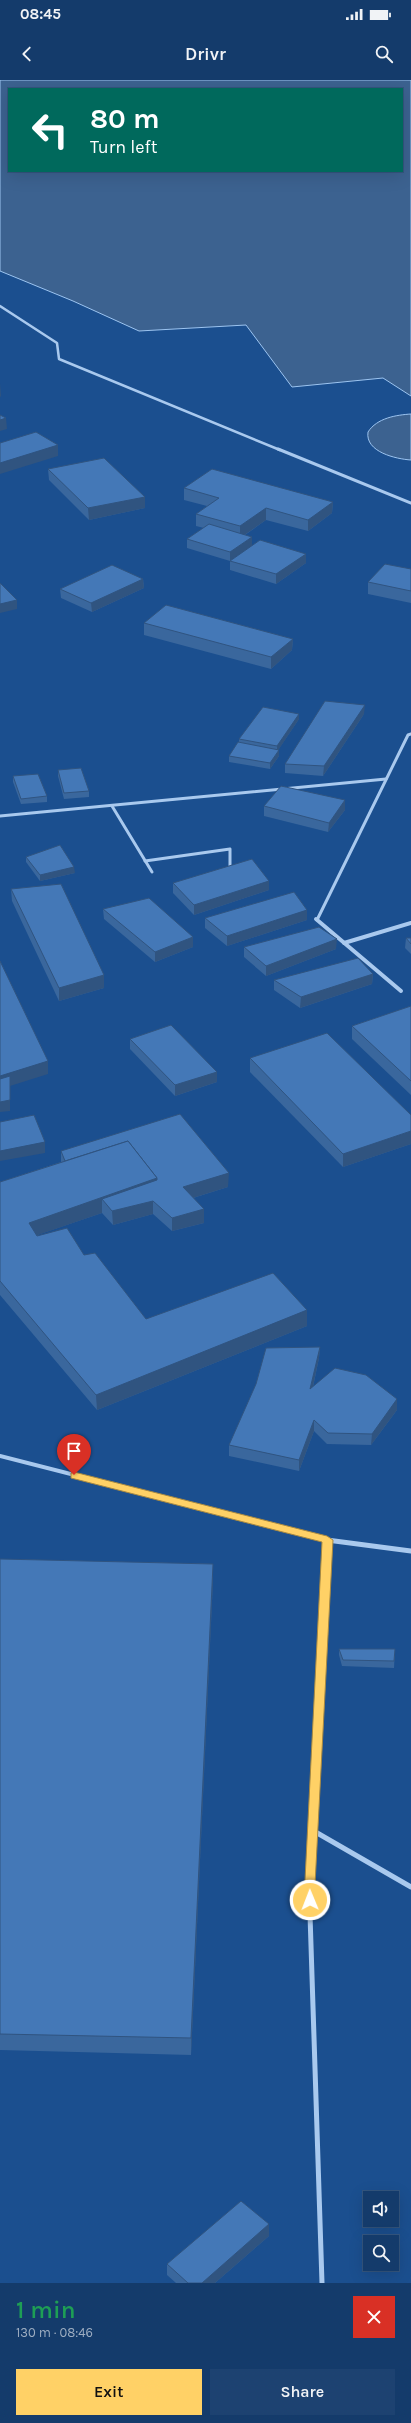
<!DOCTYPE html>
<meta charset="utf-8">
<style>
body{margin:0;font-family:Karla,sans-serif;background:#1d4271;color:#f1f3f6;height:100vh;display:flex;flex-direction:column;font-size:15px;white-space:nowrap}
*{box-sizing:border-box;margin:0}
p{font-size:13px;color:#9dadc1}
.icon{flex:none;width:22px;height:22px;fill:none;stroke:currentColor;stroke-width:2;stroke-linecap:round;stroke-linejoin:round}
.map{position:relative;height:2203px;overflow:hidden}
.details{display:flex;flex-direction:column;background:#143b6b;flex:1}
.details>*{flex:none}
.hud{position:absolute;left:8px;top:8px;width:395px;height:84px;border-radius:0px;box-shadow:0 4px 16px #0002,0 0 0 1px #33557e;background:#00695c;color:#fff;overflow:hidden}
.tools{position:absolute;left:363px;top:2111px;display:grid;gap:8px}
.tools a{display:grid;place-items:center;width:36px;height:36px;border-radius:0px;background:#143b6b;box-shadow:0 4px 16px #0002,0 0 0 1px #33557e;font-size:20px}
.pin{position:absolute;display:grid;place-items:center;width:34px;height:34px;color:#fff;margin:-41px -17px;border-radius:50% 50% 50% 0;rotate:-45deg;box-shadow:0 0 4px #0007}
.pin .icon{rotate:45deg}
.me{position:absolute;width:44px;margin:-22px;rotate:359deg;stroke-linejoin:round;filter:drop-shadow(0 0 3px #0008)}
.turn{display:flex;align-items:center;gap:14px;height:84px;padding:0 16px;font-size:18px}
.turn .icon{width:52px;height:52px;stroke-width:2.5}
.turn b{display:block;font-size:28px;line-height:34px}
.round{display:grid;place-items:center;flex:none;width:42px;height:42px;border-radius:0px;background:#1d4271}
.head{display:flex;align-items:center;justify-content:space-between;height:68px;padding:0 16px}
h1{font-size:24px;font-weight:600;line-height:30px;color:#1e9e55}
.cta{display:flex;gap:8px;margin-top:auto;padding:8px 16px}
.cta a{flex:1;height:46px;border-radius:0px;background:#ffd166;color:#111;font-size:16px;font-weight:600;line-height:46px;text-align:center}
.cta a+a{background:#1d4271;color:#f1f3f6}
.status{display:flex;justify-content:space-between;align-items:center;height:28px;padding:0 20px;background:#143b6b;direction:ltr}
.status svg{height:11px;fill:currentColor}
header{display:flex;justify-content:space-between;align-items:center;height:52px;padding:0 16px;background:#143b6b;font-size:18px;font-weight:600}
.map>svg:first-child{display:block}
.water{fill:#3c6290;stroke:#9cc4f0;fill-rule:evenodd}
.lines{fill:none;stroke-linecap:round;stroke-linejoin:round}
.street-far3{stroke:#a9c9ee;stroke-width:2.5}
.street-far2{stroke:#a9c9ee;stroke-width:3}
.street-far1{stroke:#a9c9ee;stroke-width:4}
.street{stroke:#a9c9ee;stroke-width:5}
.wall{fill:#3a679d}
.shaded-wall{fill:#305480}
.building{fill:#4478b7;stroke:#305480}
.route{fill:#ffd166;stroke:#a68842}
</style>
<div class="status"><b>08:45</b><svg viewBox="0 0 49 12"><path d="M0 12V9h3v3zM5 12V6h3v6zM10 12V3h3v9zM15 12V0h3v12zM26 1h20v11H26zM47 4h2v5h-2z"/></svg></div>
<header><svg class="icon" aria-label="back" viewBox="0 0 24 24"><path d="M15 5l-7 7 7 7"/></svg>Drivr<svg class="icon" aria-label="search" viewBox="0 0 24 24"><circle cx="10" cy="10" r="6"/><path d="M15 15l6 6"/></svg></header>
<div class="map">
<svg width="411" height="2203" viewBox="0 0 411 2203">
<rect width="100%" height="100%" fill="#1b4f8f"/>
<g class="water">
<path d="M0 0H411V316L383 298 292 307 246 245 139 251 73 221 0 191ZM9 9H402V91H9Z"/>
<path d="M411 334V380C396 379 365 372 368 352 377 338 396 335 411 334Z"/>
</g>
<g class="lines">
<path class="street-far3" d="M0 226 57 263 59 279 280 370"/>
<g class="street-far2">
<path d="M278 369 411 423"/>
<path d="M112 726 152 792"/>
<path d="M0 736 386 699"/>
<path d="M145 781 230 769V790"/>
<path d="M317 840 408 655 411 654"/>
</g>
<g class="street-far1">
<path d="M316 839 401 911"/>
<path d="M344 863 411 843"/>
<path d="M0 1376 247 1439"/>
</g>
<g class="street">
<path d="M243 1438 327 1460 309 1804 322 2203"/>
<path d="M327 1460 411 1471"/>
<path d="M312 1750 411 1807"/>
</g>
</g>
<g class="wall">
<path d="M48 389 145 417V428L89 440 49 400Z"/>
<path d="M184 408 333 422 332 433 308 451 266 440 245 455 252 466 306 483 276 504 230 490V481L187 468V459L204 448 196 446V434L207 426 184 420Z"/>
<path d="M411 489V523L368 514V502Z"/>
<path d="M143 499 144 508 92 532 61 518 60 509Z"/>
<path d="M144 543 293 559 292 570 271 589 144 555Z"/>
<path d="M364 634 323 696 285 693V684Z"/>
<path d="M299 639 278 670 279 676 270 689 229 682V676L239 662V659Z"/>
<path d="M58 690 89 711V717L64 719 58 696Z"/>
<path d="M13 696 47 716V722L21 724 13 702Z"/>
<path d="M345 720V730L328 752 264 736V726Z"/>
<path d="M26 777 75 793 40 801 26 782Z"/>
<path d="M173 803 269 810 194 835 173 813Z"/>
<path d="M11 809 104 895V908L59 921 12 821Z"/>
<path d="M103 829 193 857V867L155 882 104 839Z"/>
<path d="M205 838 307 840 227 866 205 848Z"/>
<path d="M406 858H411V874L405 868Z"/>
<path d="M244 867 336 869 266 896 244 877Z"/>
<path d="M373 894 372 904 300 928 274 910V900Z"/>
<path d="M411 926V1015L352 959V946Z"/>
<path d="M130 959 217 1002 175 1016 130 969Z"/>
<path d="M250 978 411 1035V1064L343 1087 250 992Z"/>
<path d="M61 1071 228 1107 193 1118 204 1143 172 1151 153 1134 113 1145 102 1133 37 1155 84 1175 146 1239 307 1246 97 1330 0 1215V1102L61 1082Z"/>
<path d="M320 1267 319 1278 313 1307 397 1330 371 1365 327 1364 314 1351 299 1391 229 1376V1365Z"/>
<path d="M0 1479 213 1484V1500L191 1975 0 1970Z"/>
<path d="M339 1569H395L394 1588 342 1586 339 1575Z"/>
<path d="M269 2144V2156L215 2203H176L167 2195V2184Z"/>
</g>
<g class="shaded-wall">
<path d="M0 303 1 316 0 317Z"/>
<path d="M6 338 7 349 0 351V340Z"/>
<path d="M58 365V376L0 394V383Z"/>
<path d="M145 417V428L89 440 88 428Z"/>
<path d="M333 422 332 433 308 451V440Z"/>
<path d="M266 428V440L240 458V446Z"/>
<path d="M252 457V466L230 481V472Z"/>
<path d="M306 474V483L276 504V494Z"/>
<path d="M143 499 144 508 92 532 91 523Z"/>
<path d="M17 520V529L0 533V524Z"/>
<path d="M293 559 292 570 271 589V577Z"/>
<path d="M365 625 364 634 323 696 324 686Z"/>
<path d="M299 634V639L277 672V666Z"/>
<path d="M279 670V676L270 689V683Z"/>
<path d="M345 720V730L328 752 329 743Z"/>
<path d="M74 787 75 793 40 801V795Z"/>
<path d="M269 801V810L194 835V825Z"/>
<path d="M307 830V840L227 866V856Z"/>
<path d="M193 857V867L155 882V872Z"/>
<path d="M337 859 336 869 266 896V886Z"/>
<path d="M373 894 372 904 300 928 301 917Z"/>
<path d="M104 895V908L59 921V908Z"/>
<path d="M48 981V994L10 1006V1031L0 1032V996Z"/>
<path d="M217 992V1002L175 1016V1005Z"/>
<path d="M411 1051V1064L343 1087V1074Z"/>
<path d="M45 1062V1073L0 1081V1071Z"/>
<path d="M229 1093 228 1107 183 1121V1107Z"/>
<path d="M157 1098V1114L102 1119V1133L29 1158V1143Z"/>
<path d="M153 1121V1134L113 1145 112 1131Z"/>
<path d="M204 1129V1143L172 1151V1138Z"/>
<path d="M307 1230V1246L97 1330 96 1315Z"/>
<path d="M320 1267 319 1278 310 1320V1309Z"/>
<path d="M397 1319V1330L371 1365 372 1354Z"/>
<path d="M314 1340V1351L299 1391V1380Z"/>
<path d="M213 1484V1500L191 1975V1958Z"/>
<path d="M269 2144V2156L215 2203H202Z"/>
</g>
<g class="building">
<path d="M0 335 6 338 0 340Z"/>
<path d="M36 352 58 365 0 383V363Z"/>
<path d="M104 378 145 417 88 428 48 389Z"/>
<path d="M212 389 333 422 308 440 266 428 240 446 196 434 219 418 184 408Z"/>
<path d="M209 444 252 457 230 472 187 459Z"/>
<path d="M260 460 306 474 276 494 230 481Z"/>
<path d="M385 484 411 489V511L368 502Z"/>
<path d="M112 485 143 499 91 523 60 509Z"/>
<path d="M0 503 17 520 0 524Z"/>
<path d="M166 525 293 559 271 577 144 543Z"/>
<path d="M325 621 365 625 324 686 285 684Z"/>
<path d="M263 627 299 634 277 666 239 659Z"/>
<path d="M238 662 279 670 270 683 229 676Z"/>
<path d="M81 688 89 711 64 713 58 690Z"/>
<path d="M38 694 47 716 21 719 13 696Z"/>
<path d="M281 706 345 720 329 743 264 726Z"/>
<path d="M60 765 74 787 40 795 26 777Z"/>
<path d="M252 779 269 801 194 825 173 803Z"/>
<path d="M61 804 104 895 59 908 11 809Z"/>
<path d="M294 812 307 830 227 856 205 838Z"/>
<path d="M149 818 193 857 155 872 103 829Z"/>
<path d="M319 847 337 859 266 886 244 867Z"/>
<path d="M406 858H411V864Z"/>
<path d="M358 878 373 894 301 917 274 900Z"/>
<path d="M0 881 48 981 0 996Z"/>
<path d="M411 926V1001L352 946Z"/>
<path d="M171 945 217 992 175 1005 130 959Z"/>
<path d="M327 953 411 1035V1051L343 1074 250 978Z"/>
<path d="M10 996V1020L0 1022V999Z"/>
<path d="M180 1034 229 1093 183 1107 204 1129 172 1138 153 1121 112 1131 102 1119 157 1100V1098L128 1061 65 1081 61 1071Z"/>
<path d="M34 1035 45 1062 0 1071V1042Z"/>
<path d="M128 1061 157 1098 29 1143 37 1156 67 1148 84 1175 95 1173 146 1239 273 1193 307 1230 96 1315 0 1201V1102Z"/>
<path d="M320 1267 310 1309 335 1288 366 1295 397 1319 372 1354 328 1353 314 1340 299 1380 229 1365 256 1304 266 1268Z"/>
<path d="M0 1479 213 1484 191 1958 0 1954Z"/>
<path d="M339 1569H395L394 1581 343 1580Z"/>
<path d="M241 2121 269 2144 202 2203H188L167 2184Z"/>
</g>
<path class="route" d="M74 1392 327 1456 333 1460 314 1824 310 1825 304 1820 322 1462 71 1398V1393Z"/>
</svg>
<div class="tools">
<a><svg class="icon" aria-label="sound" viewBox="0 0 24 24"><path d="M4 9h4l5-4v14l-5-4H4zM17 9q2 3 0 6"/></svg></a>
<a><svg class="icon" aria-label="search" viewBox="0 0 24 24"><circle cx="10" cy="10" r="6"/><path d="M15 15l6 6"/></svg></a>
</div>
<div class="pin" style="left:74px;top:1395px;background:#d93025"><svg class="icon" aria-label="arrive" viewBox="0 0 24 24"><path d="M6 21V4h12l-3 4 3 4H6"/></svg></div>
<svg class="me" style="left:310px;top:1820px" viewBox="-20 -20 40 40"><circle r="17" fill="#ffd166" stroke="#fff" stroke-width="3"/><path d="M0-11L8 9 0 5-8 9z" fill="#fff"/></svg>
<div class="hud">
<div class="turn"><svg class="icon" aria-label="left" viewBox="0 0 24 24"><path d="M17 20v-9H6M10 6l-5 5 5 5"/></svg><div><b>80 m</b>Turn left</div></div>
</div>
</div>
<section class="details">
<div class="head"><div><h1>1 min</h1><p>130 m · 08:46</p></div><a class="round" style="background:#d93025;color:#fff"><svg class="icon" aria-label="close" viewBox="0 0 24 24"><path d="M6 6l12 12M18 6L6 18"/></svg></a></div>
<div class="cta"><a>Exit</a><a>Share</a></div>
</section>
